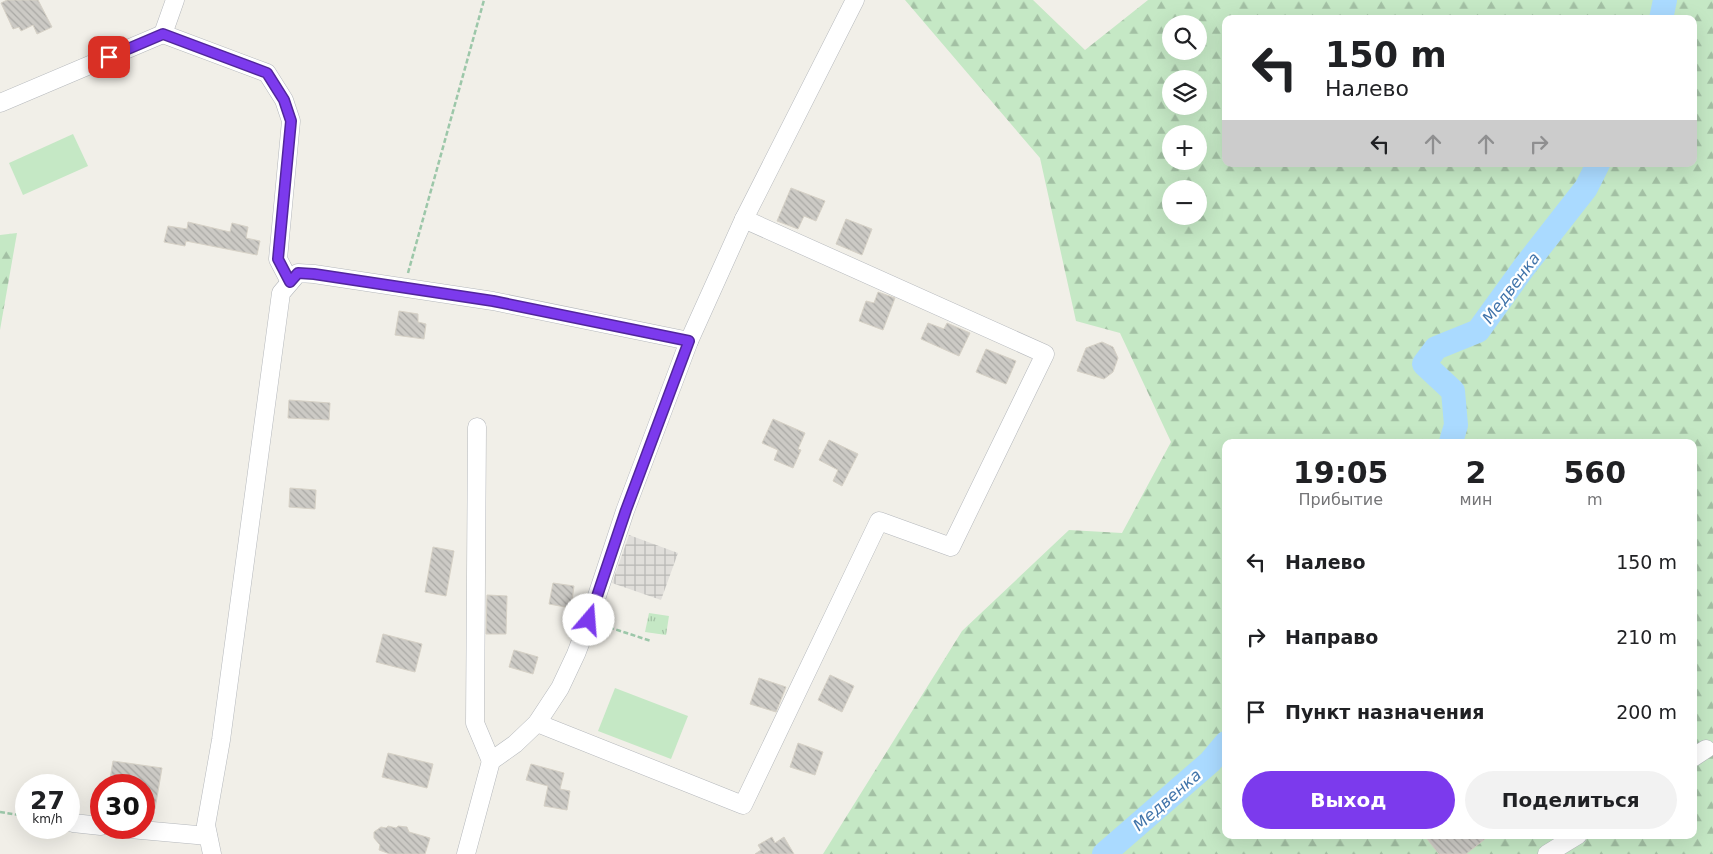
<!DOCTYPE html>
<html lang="ru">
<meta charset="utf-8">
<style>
body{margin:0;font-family:"DejaVu Sans",sans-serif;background:#f2f2f2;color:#202124;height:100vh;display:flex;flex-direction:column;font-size:19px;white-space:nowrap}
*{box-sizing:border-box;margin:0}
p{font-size:16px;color:#757577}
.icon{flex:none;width:28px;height:28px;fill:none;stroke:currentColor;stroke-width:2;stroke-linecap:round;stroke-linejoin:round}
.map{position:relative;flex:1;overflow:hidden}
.sheet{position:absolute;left:1222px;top:439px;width:475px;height:400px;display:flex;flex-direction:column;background:#fff;border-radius:10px;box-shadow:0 5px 20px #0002}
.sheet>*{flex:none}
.hud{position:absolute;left:1222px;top:15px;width:475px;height:152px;border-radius:10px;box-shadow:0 5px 20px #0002;background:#fff;color:#202124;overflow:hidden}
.fabs{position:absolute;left:1162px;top:15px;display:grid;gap:10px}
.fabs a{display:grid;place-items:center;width:45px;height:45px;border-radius:50%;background:#fff;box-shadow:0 5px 20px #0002;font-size:25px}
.speed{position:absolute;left:15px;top:774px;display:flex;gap:10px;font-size:25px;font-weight:700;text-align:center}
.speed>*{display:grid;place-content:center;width:65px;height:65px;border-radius:50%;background:#fff;box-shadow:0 5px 20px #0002;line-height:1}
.speed small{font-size:12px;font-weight:400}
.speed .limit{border:8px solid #d22;background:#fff;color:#111}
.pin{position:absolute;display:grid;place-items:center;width:42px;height:42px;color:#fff;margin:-21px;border-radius:10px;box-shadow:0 2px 8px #0006}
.me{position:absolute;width:55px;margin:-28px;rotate:18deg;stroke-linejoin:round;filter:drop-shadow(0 0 4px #0008)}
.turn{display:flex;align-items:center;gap:18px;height:105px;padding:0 20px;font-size:22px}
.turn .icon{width:65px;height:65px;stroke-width:2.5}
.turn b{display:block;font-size:35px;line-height:42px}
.lanes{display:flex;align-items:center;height:48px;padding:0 20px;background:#0003;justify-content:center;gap:25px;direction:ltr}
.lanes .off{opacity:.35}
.eta{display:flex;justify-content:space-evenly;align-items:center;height:85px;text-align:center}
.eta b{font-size:30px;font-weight:700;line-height:35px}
.action{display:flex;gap:10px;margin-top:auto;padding:10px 20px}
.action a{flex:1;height:58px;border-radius:30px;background:#7c3aed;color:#fff;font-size:20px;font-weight:700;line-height:58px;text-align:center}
.action a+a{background:#f2f2f2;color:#202124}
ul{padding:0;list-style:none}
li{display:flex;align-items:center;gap:15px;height:75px;padding:0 20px}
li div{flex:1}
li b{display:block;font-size:19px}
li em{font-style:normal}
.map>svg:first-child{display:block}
.industrial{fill:url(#industrial-grid)}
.forest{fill:url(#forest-firs);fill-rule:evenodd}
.park{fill:url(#park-tufts)}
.pitch{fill:#c5e8c5}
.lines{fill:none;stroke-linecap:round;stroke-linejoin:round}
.river{stroke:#aadaff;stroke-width:24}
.building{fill:url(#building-back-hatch);stroke:#d6d1c6}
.minor-casing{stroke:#b5b8bc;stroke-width:19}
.path{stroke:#9cc7a9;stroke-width:2.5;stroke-dasharray:5 2.5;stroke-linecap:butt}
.minor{stroke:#fff;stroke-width:18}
.route-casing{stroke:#51269a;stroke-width:12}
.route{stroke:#7c3aed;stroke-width:9}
.labels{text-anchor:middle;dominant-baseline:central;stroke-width:4.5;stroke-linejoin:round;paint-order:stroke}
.water-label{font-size:16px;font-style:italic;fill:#4174aa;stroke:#fff}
</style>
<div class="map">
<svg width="1713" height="854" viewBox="0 0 1713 854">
<defs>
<pattern id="industrial-grid" width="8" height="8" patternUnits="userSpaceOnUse" patternTransform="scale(1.25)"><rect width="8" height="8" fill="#e0deda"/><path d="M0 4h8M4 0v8" fill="none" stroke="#b9b8b5"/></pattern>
<pattern id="forest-firs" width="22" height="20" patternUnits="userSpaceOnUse" patternTransform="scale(1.25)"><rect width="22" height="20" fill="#c5e8c5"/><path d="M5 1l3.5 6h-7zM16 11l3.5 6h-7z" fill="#a3c0a4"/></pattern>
<pattern id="park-tufts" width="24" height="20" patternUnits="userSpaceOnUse" patternTransform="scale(1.25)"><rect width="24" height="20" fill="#c5e8c5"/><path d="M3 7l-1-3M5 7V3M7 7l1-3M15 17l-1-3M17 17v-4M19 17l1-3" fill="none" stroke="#a3c0a4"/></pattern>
<pattern id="building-back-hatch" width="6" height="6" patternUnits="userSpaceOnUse" patternTransform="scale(1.25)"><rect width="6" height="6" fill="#cccac5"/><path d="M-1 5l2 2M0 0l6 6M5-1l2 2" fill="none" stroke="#a9a8a4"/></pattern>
</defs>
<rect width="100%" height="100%" fill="#f1efe8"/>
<path class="industrial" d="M629 535 678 553 661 600 612 583Z"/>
<g class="forest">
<path d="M905 0H1033L1085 50 1148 0H1713V854H823L962 631 1069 530 1122 533 1171 442 1120 333 1076 321 1040 158ZM1226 19H1694V164H1226ZM1171 24H1199V51H1171ZM1171 79H1199V106H1171ZM1171 134H1199V161H1171ZM1171 189H1199V216H1171ZM1226 442H1694V835H1226Z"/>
<path d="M17 233 0 330V235Z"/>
</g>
<path class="park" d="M649 613 669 616 666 635 645 632Z"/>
<g class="pitch">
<path d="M73 134 88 166 23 195 9 163Z"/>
<path d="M615 688 688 716 671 759 598 731Z"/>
</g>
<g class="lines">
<g class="river">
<path d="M1661 19 1665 0"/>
<path d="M1451 442 1456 425 1453 391 1424 364 1436 348 1478 331 1525 266 1586 188 1598 164"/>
<path d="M1104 854 1210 762 1226 743"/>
</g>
</g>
<g class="building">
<path d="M7 0H38L52 27 37 34 33 25 21 31 19 27 13 29 1 3Z"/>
<path d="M791 188 825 201 816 221 804 216 798 229 777 221Z"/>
<path d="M846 219 872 229 862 255 836 244Z"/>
<path d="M188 222 230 232 232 223 248 227 246 238 260 241 257 255 186 241 185 246 164 242 168 226 187 229Z"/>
<path d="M878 292 895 298 883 330 859 321 866 301 874 303Z"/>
<path d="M399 311 418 314V322L426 324 424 339 395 335Z"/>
<path d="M928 323 944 329 947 323 970 333 959 356 921 339Z"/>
<path d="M1102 342 1113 347 1118 358 1113 372 1104 379 1077 371 1086 348Z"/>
<path d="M986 349 1016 361 1006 384 976 372Z"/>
<path d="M289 400 330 403 329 420 288 418Z"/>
<path d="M773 419 805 433 798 449 801 450 793 468 774 460 778 450 762 443Z"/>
<path d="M829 440 858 454 842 486 833 481 838 470 819 460Z"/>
<path d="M290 488 316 490 315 509 289 507Z"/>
<path d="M433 547 454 551 446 596 425 592Z"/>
<path d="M553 583 574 586 571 608 549 604Z"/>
<path d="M487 595 507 596 506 634H486Z"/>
<path d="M383 634 422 644 415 672 376 662Z"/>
<path d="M514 650 538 657 533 674 509 667Z"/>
<path d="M830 675 854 686 842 712 818 700Z"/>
<path d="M759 678 786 687 776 712 750 704Z"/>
<path d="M798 743 823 752 815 775 790 767Z"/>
<path d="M388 753 433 764 427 788 382 777Z"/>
<path d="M113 761 162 768 155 809 144 808V785H109Z"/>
<path d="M531 764 564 773 560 789 570 791 567 810 544 806 548 786 526 780Z"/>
<path d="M388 826 396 828 398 826 407 827 409 832 430 838 425 854H390L379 850 380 845 374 838V832L381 827 386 828Z"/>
<path d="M1424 835H1490L1466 854H1439Z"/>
<path d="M772 837 775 843 784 837 794 854H755L761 850 758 845Z"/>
</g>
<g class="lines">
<g class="minor-casing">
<g id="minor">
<path d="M175 0 163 34 267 73 284 100 291 121 278 259 290 282"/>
<path d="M0 103 163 34"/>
<path d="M477 427 475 723 491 761"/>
<path d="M537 723 743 805 879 521 951 547 1045 354 744 219"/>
<path d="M1694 757 1706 749"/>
<path d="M73 823 101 826"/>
<path d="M119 828 208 836"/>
<path d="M212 854 206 825 221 740 281 293 298 273 314 274 493 301 689 341"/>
<path d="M466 854 491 761 515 744 537 723 560 688 576 654 589 620 625 511 689 341 744 219 855 0"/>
<path d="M1547 854 1578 835"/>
</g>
</g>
<g class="path">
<path d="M408 273 484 0"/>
<path d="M602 625 651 641"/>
<path d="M0 812 26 816"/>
</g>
<use href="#minor" class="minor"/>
</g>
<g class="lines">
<g class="route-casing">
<path id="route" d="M109 57 163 34 267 73 284 100 291 121 278 259 290 282 298 273 314 274 493 301 689 341 626 510 589 620"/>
</g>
<use href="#route" class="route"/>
</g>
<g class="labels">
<g class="water-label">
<text transform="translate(1511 288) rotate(-53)">Медвенка</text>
<text transform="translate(1167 800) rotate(-41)">Медвенка</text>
</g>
</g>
</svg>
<div class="fabs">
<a><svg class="icon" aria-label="search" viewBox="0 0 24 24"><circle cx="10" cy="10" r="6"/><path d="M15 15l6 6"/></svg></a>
<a><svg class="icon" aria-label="layers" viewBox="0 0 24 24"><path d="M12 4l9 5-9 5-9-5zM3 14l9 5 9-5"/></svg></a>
<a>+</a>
<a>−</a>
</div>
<div class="speed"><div>27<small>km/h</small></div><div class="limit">30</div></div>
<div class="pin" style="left:109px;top:57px;background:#d93025"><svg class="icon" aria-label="arrive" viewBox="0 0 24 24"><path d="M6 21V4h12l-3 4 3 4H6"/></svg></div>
<svg class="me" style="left:589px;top:620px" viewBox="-20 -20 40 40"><circle r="19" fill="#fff"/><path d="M0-13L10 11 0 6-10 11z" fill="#7c3aed"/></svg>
<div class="hud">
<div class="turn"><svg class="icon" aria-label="left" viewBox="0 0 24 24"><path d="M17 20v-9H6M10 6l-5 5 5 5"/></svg><div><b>150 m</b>Налево</div></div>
<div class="lanes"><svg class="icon" aria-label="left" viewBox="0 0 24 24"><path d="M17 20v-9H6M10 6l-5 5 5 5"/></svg><svg class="icon off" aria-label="ahead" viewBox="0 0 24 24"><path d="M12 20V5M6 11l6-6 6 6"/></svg><svg class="icon off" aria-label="ahead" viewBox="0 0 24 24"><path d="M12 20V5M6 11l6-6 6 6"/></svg><svg class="icon off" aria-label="right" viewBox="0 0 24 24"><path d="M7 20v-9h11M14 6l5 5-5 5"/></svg></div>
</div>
<section class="sheet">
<div class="eta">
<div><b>19:05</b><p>Прибытие</p></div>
<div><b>2</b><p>мин</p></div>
<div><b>560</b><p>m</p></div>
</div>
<ul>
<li><svg class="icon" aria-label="left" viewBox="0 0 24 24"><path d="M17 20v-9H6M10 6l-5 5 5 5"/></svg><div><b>Налево</b></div><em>150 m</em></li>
<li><svg class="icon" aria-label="right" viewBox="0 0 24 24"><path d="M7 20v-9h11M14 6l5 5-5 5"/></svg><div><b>Направо</b></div><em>210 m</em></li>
<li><svg class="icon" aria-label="arrive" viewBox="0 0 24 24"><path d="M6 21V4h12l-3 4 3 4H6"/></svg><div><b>Пункт назначения</b></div><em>200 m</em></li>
</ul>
<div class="action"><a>Выход</a><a>Поделиться</a></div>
</section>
</div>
